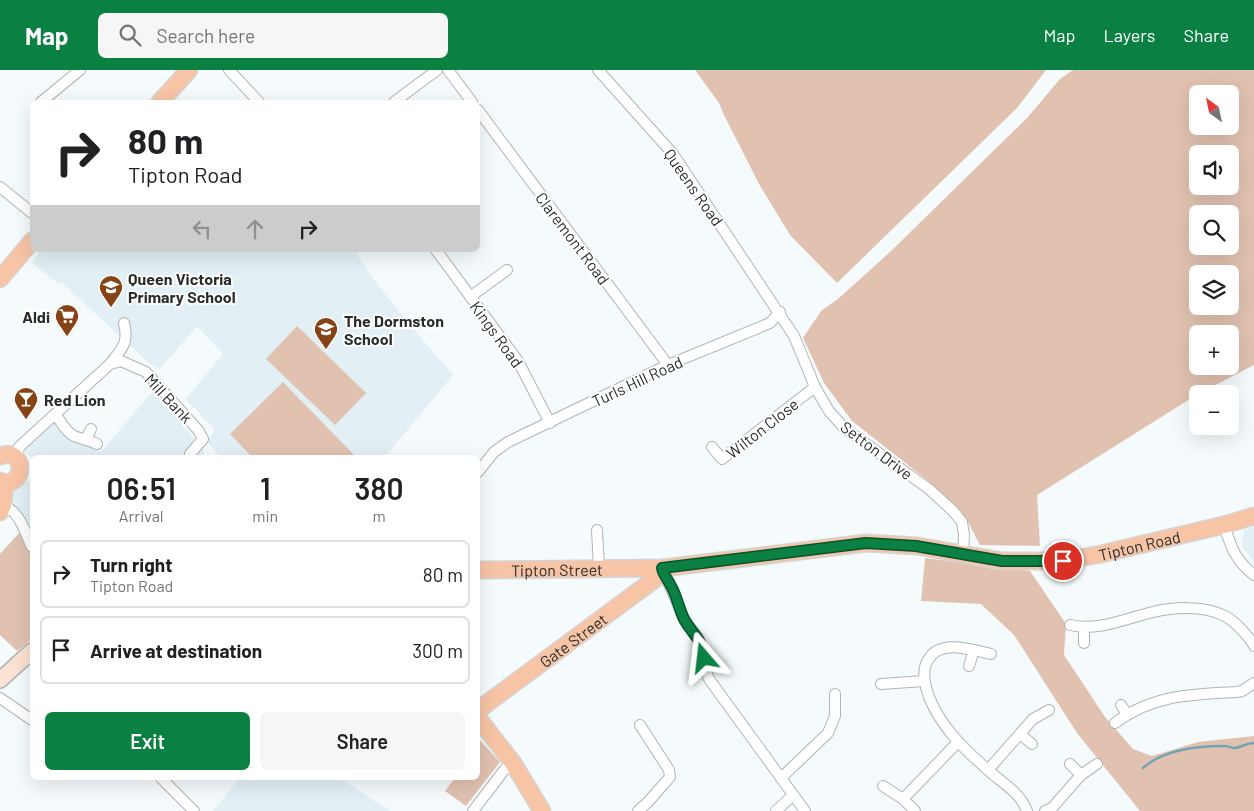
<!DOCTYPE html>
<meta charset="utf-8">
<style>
body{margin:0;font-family:Barlow,sans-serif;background:#f6f6f6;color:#202124;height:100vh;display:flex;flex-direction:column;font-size:19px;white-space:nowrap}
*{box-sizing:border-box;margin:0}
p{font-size:16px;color:#757577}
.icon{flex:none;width:28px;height:28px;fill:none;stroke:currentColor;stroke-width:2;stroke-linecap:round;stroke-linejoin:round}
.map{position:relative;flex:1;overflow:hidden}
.panel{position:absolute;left:30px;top:385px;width:450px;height:325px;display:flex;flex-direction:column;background:#fff;border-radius:8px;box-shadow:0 5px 20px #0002}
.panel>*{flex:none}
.guide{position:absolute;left:30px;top:30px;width:450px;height:152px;border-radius:8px;box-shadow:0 5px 20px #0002;background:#fff;color:#202124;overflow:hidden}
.needle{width:32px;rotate:327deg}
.tools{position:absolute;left:1189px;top:15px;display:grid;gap:10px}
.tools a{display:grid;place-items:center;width:50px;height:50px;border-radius:8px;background:#fff;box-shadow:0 5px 20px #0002;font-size:25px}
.pin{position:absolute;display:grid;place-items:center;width:42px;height:42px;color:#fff;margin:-21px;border:2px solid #fff;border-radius:50%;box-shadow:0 1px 5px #0007}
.me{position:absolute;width:55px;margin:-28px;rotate:343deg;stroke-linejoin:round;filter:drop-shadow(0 0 4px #0008)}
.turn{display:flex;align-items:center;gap:18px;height:105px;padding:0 15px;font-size:22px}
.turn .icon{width:65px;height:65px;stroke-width:2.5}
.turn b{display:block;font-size:35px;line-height:42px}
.lanes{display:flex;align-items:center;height:48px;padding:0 15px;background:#0003;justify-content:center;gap:25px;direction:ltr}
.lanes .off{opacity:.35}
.eta{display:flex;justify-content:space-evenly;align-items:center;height:85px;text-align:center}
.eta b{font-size:30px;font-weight:600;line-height:35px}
.cta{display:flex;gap:10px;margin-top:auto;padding:10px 15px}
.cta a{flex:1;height:58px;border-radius:8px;background:#0b8043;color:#fff;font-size:20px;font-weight:600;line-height:58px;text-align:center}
.cta a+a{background:#f6f6f6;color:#202124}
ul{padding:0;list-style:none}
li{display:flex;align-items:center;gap:15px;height:68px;margin:0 10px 8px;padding:0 5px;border:2px solid #e0e0e0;border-radius:8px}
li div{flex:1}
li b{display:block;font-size:19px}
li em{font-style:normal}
header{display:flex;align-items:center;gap:30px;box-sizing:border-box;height:70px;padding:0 25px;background:#0b8043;color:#fff}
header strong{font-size:24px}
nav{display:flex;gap:28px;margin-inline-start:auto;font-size:18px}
.search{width:350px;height:45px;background:#f6f6f6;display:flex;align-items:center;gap:12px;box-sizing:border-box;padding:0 18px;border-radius:8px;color:#757577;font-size:19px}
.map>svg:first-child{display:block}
.built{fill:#e2f0f5}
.green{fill:#e1c2b1;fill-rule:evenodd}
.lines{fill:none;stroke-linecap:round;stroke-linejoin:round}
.stream{stroke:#74a3b3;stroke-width:2.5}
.minor-casing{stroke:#afb4b5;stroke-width:12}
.secondary-casing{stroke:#afb4b5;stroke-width:18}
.primary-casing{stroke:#d4d5d5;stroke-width:19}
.minor{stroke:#fff;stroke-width:10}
.secondary{stroke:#fbe2d2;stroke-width:15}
.primary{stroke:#f8c4a6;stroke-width:16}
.route-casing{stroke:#07532c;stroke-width:12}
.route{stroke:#0b8043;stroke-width:9}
.labels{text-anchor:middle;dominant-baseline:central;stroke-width:4;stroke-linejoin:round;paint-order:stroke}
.street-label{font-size:16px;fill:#292b2c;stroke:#fff}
.poi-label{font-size:16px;font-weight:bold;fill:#292b2c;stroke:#fff;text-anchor:start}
</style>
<header>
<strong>Map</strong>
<div class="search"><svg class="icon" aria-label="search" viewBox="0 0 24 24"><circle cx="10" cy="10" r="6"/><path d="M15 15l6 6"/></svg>Search here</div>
<nav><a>Map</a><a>Layers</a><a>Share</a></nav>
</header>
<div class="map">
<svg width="1254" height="741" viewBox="0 0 1254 741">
<rect width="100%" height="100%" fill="#f5fbfc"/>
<g class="built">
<path d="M42 180H355L368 202 405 249 453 305 385 387H220L208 373V369L215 360 186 329 223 284 197 256 160 299 150 294 61 212 58 214 31 192Z"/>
<path d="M154 320 204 381 203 388 32 389 24 380 52 352H54L57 353 72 369 101 382Z"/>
<path d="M32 409V470L14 438 10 425 15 418Z"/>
<path d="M1254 457V493L1242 476 1244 460Z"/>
<path d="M240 708H339L391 741H213Z"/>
</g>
<g class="green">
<path d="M695 0H1046L1017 38 837 213 790 165 759 114 724 45 719 33Z"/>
<path d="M1073 0H1254V295L1198 324 1037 425 1040 476 980 475 966 448 958 438 927 410 852 351 824 313 803 268 821 241 838 229 890 182 1027 48 1060 9ZM1198 24H1230V56H1198ZM1198 84H1230V116H1198ZM1198 144H1230V176H1198ZM1198 204H1230V236H1198ZM1198 264H1230V296H1198Z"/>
<path d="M297 256 366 323 335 355 266 289Z"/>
<path d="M283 312 356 387H252L230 364Z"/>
<path d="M20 462 32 485V569L17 581 0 565V484Z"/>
<path d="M925 488 1030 501 1066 554 1064 585 1105 647 1133 679 1152 686 1198 672 1254 666V741H1140L1077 663 1014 565 981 534 921 531Z"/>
<path d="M478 668 500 692 466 736 445 721 455 708H478Z"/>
</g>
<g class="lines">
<path class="stream" d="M1143 698C1163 680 1198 676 1224 676 1228 676 1232 678 1235 678 1242 677 1247 673 1254 673"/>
<g class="minor-casing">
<g id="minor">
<path d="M229 0 259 32"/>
<path d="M448 0 472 32"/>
<path d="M598 0 673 84 794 266 815 317 829 341 844 358 929 419 953 441 962 452 964 465 963 483"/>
<path d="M41 32 80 0"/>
<path d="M394 32 437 0"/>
<path d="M478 40 668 295"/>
<path d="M0 117 32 143"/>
<path d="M436 180 518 291 550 353"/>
<path d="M470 227 507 200"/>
<path d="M110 294C122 278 129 274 124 253"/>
<path d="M56 345C61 352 66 362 74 366 81 369 89 370 97 374"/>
<path d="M86 369 91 359"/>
<path d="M712 377 722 389 815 317"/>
<path d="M17 389 19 377 110 294 121 291 146 302 198 360 203 369 190 384"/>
<path d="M478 402 494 382 508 372 668 295 770 253 780 242"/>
<path d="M3 435C21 443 24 461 32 477"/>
<path d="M1224 455C1231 477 1235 490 1254 505"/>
<path d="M597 460 599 498"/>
<path d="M663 503C672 518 677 533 684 549 689 558 698 564 701 575 705 586 704 598 709 609L805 741"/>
<path d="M1070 555C1098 561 1122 550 1149 543 1172 537 1204 535 1225 546 1231 549 1236 554 1240 558 1245 564 1251 569 1254 576"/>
<path d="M1084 558V573"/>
<path d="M991 584C972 580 940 568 928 590 921 601 925 616 929 627 941 657 964 679 988 700 1002 713 1020 722 1027 741"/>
<path d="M969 596 974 580"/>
<path d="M881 614 924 611"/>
<path d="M0 628 32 650"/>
<path d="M1121 635 1127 644"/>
<path d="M1115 653C1152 625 1192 624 1236 622L1242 621 1254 613"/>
<path d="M1020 664 1032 674"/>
<path d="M1070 694 1081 705"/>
<path d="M988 700 1033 649 1049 640"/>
<path d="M161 708 194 741"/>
<path d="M781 708 828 663 835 646V624"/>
<path d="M883 716 903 729 915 741"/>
<path d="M903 729 958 672"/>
<path d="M473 741 505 699 513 693"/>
<path d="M638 741 648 732 670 707 669 700 640 655"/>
<path d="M776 741 793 725"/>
<path d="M1045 741 1052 738 1081 705 1097 694"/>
</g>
</g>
<g class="secondary-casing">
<path id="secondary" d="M0 610 32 581"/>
</g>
<g class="primary-casing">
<g id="primary">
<path d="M160 32 189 0"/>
<path d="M0 209 32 171"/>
<path d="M0 386C27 376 26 421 0 411"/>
<path d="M0 442 3 435 5 413"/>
<path id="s1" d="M478 500 663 498 866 473 917 476 1002 491H1063L1101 484 1224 455 1254 446"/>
<path id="s2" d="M478 640 663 503V498"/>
<path d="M478 648 513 693 542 741"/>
</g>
</g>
<use href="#minor" class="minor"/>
<use href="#secondary" class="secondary"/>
<use href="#primary" class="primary"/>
</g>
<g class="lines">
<g class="route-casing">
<path id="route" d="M704 588C700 565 694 567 684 549 679 539 677 526 671 516 668 509 663 505 662 498L866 473 916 476 1002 491H1063"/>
</g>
<use href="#route" class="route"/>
</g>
<defs>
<g id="school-pin" transform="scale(1.25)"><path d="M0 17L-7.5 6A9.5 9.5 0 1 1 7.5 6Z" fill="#864315" stroke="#fff"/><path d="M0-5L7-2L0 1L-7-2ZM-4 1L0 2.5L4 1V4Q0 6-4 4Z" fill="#fff"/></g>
<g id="supermarket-pin" transform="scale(1.25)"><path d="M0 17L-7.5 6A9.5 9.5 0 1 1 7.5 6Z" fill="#864315" stroke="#fff"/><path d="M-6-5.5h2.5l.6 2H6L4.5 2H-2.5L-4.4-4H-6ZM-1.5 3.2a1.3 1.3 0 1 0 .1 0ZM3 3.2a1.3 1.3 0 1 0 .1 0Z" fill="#fff"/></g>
<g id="bar-pin" transform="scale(1.25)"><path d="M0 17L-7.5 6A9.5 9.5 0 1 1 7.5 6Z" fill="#864315" stroke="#fff"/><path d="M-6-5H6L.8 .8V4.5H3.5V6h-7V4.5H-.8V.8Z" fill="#fff"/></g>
</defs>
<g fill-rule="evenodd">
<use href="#school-pin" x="111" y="217"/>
<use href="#supermarket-pin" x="67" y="246"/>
<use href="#school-pin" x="326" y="259"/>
<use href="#bar-pin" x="26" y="329"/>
</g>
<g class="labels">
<g class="street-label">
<text transform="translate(694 117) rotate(55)">Queens Road</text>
<text transform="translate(573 168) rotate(53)">Claremont Road</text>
<text transform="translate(497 264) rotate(54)">Kings Road</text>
<text transform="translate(637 311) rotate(-25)">Turls Hill Road</text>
<text transform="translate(169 328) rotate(47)">Mill Bank</text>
<text transform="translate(762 358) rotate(-38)">Wilton Close</text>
<text transform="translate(877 380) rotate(37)">Setton Drive</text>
<text stroke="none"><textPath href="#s1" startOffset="666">Tipton Road</textPath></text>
<text stroke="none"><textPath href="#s1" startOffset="79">Tipton Street</textPath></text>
<text stroke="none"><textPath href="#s2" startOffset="118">Gate Street</textPath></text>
</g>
<g class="poi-label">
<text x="128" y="208">Queen Victoria<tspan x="128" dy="18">Primary School</tspan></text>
<text x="50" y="246" text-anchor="end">Aldi</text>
<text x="344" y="250">The Dormston<tspan x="344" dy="18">School</tspan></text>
<text x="44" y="329">Red Lion</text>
</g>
</g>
</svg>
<div class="tools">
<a><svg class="needle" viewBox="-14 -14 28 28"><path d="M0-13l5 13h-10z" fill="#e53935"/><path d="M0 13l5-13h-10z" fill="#757577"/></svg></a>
<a><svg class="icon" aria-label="sound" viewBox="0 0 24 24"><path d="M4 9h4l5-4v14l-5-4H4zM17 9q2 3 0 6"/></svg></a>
<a><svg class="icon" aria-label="search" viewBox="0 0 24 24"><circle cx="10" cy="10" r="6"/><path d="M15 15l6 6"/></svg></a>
<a><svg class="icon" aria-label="layers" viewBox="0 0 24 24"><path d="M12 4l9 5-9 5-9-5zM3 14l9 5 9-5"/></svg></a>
<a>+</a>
<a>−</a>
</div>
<div class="pin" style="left:1063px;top:491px;background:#d93025"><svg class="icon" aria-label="arrive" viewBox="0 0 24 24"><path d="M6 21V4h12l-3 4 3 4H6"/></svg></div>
<svg class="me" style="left:704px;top:588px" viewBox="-20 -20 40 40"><path d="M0-17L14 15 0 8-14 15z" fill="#0b8043" stroke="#fff" stroke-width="4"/></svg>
<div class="guide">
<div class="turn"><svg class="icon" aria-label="right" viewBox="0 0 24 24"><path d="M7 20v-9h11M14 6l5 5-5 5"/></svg><div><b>80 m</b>Tipton Road</div></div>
<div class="lanes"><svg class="icon off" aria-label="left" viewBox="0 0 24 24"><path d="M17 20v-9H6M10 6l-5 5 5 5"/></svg><svg class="icon off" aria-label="ahead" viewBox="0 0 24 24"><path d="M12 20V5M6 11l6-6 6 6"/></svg><svg class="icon" aria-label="right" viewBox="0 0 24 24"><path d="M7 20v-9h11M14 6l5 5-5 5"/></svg></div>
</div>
<section class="panel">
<div class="eta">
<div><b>06:51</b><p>Arrival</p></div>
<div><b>1</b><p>min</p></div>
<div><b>380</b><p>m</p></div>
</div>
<ul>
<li><svg class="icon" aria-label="right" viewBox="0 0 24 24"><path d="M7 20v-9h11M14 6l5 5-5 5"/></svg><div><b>Turn right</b><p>Tipton Road</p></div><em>80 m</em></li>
<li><svg class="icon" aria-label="arrive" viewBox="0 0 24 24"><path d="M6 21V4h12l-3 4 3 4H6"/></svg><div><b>Arrive at destination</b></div><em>300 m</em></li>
</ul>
<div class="cta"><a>Exit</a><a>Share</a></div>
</section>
</div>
